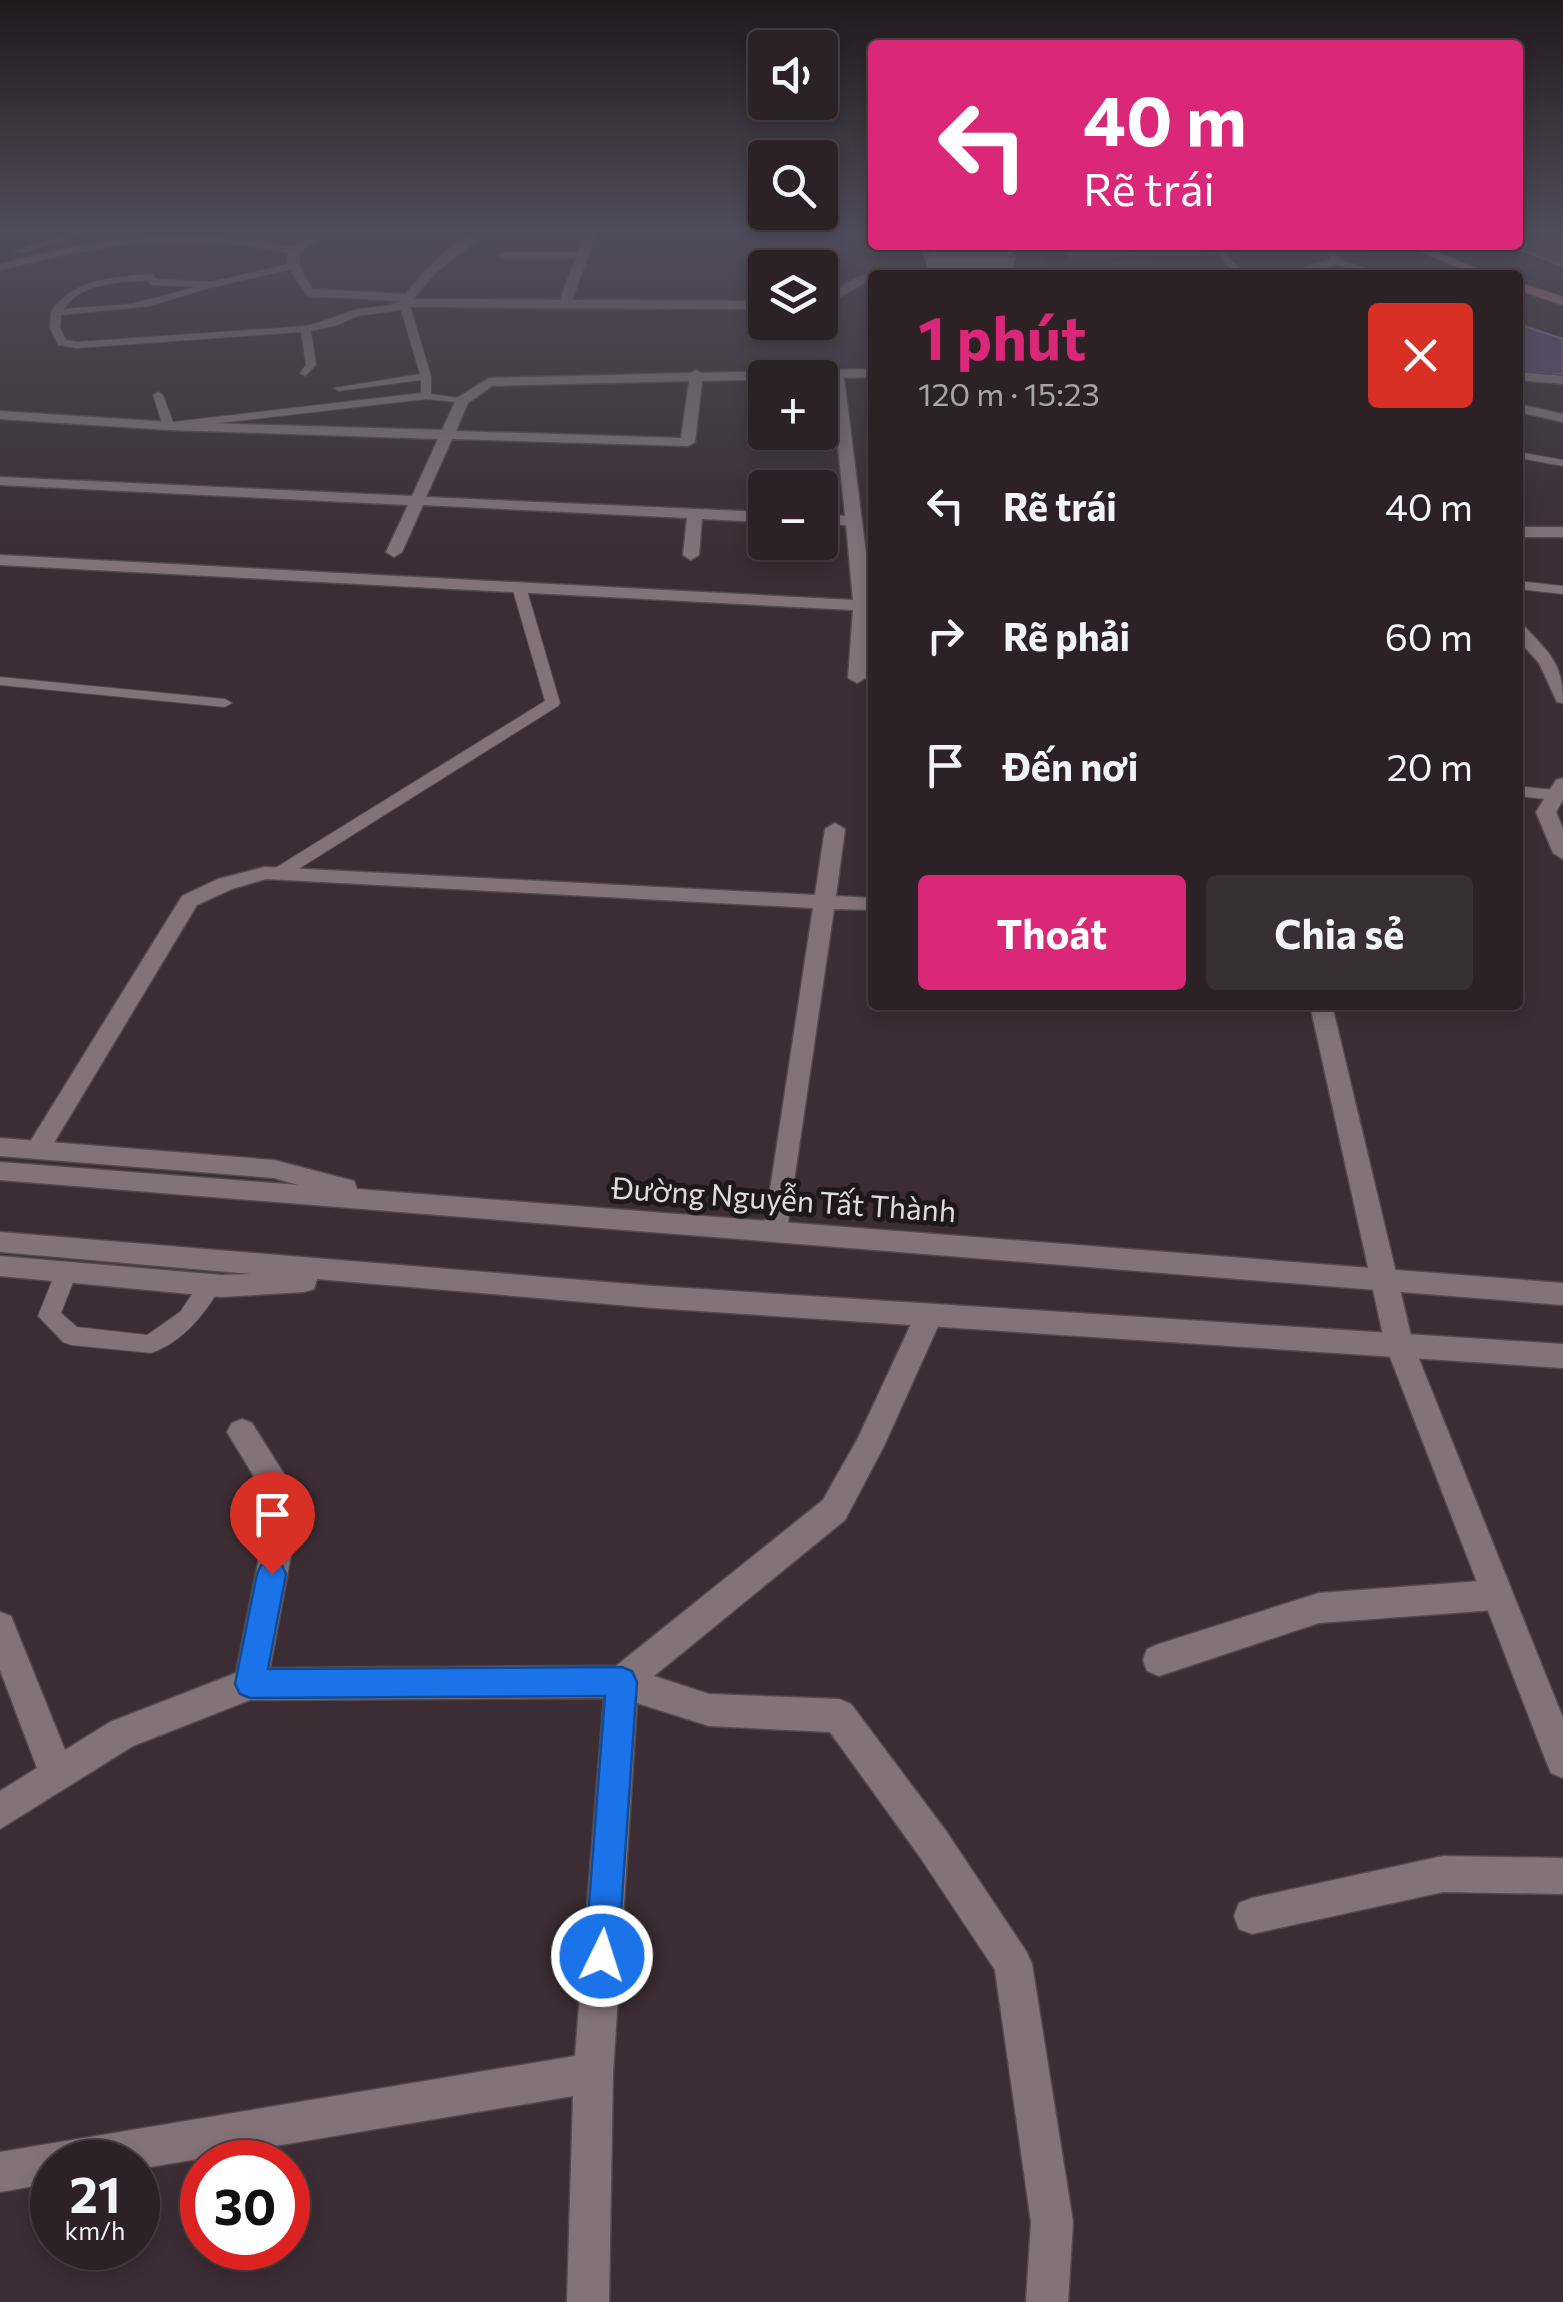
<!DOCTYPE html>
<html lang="vi">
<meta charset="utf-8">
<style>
body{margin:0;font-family:Commissioner,sans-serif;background:#382f32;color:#f1f3f6;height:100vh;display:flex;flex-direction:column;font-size:38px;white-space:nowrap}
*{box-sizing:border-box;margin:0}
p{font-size:32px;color:#a6a4a7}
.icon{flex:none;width:55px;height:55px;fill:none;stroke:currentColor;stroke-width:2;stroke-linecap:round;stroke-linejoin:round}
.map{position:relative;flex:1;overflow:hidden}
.drawer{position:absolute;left:868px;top:270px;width:655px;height:740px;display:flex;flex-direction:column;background:#2c2226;border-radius:10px;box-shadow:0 5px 15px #0003,0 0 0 2px #483f43}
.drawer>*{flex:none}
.banner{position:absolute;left:868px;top:40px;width:655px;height:210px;border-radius:10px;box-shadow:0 5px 15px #0003,0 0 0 2px #483f43;background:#db2777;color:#fff;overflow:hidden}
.fabs{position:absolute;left:748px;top:30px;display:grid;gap:20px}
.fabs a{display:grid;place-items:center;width:90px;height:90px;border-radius:10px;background:#2c2226;box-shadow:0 5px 15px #0003,0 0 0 2px #483f43;font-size:50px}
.speed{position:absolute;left:30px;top:2140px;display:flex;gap:20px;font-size:50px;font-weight:700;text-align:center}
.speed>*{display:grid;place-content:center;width:130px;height:130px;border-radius:50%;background:#2c2226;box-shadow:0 5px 15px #0003,0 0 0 2px #483f43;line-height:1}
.speed small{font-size:25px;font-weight:400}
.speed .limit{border:15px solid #d22;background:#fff;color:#111}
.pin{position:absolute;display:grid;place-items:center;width:85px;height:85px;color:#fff;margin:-102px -42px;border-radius:50% 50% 50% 0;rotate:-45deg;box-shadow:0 0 10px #0007}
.pin .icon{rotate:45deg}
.me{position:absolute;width:110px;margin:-55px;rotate:4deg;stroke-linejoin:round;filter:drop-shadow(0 0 8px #0008)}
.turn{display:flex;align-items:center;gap:35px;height:210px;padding:0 50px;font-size:45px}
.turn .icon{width:130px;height:130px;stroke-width:2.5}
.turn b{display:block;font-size:70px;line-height:85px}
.round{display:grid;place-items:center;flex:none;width:105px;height:105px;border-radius:10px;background:#382f32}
.overview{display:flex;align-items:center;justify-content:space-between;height:170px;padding:0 50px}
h1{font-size:60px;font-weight:700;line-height:75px;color:#db2777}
.button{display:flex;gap:20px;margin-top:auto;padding:20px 50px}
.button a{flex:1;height:115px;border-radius:10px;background:#db2777;color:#fff;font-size:40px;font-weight:700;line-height:115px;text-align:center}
.button a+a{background:#382f32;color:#f1f3f6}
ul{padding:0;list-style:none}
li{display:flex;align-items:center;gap:30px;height:130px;padding:0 50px}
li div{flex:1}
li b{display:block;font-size:38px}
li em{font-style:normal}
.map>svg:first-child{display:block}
.built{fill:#4b373f}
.water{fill:#5c496d;stroke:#84748f;stroke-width:2.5}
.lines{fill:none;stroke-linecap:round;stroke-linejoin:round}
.service-casing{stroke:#54494d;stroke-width:2}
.minor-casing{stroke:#54494d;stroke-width:3}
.tertiary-casing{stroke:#54494d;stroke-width:3}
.secondary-casing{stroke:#54494d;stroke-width:3}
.primary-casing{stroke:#54494d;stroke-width:3}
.service{fill:#837379;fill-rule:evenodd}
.minor{fill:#837379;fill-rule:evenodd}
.tertiary{fill:#837379;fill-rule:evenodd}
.secondary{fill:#837379;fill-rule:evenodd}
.primary{fill:#ca858d;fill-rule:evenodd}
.wall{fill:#b596b1}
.building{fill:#d2aece;stroke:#937a90;stroke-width:2.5}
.route{fill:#1a73e8;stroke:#114b97;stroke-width:2.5}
.labels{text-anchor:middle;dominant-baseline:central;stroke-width:10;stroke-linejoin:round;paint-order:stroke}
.street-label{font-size:30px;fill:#e2d9dd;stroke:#1e181a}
</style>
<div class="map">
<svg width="1563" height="2302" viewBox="0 0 1563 2302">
<rect width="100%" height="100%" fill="#3b2d33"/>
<path class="built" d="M919 245H1039L1051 275 927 271Z"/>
<g class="water">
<path d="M1563 230V266L1509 245H1518V236Z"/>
<path d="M1518 324 1563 339V375L1518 372Z"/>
</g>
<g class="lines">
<g class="service-casing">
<g id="service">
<path d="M79 230H93L22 253 14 251Z"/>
<path d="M119 230H131L147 238 140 240Z"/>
<path d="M1331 246 1339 259 1384 275H1370L1332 263 1327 249Z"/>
<path d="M1214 249H1220L1246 275H1236Z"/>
<path d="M294 263 297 268 209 288 150 306 61 315 60 328 66 340 77 342 306 326C323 322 338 315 355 310 372 306 388 308 404 300L409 303 431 376V394L466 399V403L426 399 169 429 163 426 153 395 158 392 163 395 173 422 421 393V380L339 391 334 388 420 374 401 310 358 316 337 325 311 331 316 365 305 376 300 373 306 365 301 332 77 348 58 345 50 328 51 312C75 277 114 278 153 274L157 279 211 282ZM147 280 151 285 196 287 132 304 64 309C81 282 118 283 147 280Z"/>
<path d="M1518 452 1563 460V466L1518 458Z"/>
<path d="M1518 581 1563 586V594L1518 589Z"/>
<path d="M519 583 526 587 560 703 558 706 284 878H272V870L545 701 512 587Z"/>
<path d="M0 677 225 699 232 703 225 707 0 685Z"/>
<path d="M1518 786 1555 790 1563 795 1555 800 1518 796Z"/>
<path d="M66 1264 74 1266 77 1272 61 1313 77 1327 147 1335 180 1312 202 1280 210 1277 218 1280 221 1286C205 1314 183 1342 151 1353L71 1345 63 1342 38 1316 58 1266Z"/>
</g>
</g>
<g class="minor-casing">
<g id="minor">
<path d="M316 230H329L300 252 299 265 312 289 405 294C424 272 459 230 490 230L435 273 413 299 560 300 576 258H503L497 255 503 252H578L586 230H597L572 300 765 301V309L404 307 399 301 308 296 287 265 288 253C179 230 106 244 0 270V264C107 237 181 224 292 247Z"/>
<path d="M1335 258 1339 263 1301 275H1283Z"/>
<path d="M872 273 877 275H872V279L820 308V300L855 278Z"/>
<path d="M872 369V377L844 378 872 601 866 678 857 683 848 678 853 610 0 565V555L853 600 846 525 820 524V514L845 516 831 378 702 381 695 442 688 446 452 439 426 497 765 512V522L702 519 699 555 691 560 683 555 687 518 423 505 402 552 394 557 386 552 408 505 0 485V477L412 496 438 439 169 430 0 419V411L169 422 442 430 457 398 489 378 690 373 696 370 702 373ZM689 381 681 438 456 431 468 403 492 386Z"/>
<path d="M1518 372 1563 376V384L1518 380Z"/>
<path d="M1518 404 1563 414V422L1518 412Z"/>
<rect x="1518" y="527" width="45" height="10"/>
<path d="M1518 625 1524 626C1550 654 1563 663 1563 703L1557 702 1539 663 1518 640Z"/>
<path d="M1563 778V800L1556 812 1563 829V859L1553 853 1536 812 1556 780Z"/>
<path d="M835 823 845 829 836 896 872 898V910L834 909 786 1236H768L764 1229 813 908 266 879 232 889 197 905 46 1156H28L25 1150 182 896 218 879 265 867 815 895 825 829Z"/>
<path d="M929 1304 939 1307 943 1315 884 1446 845 1520 654 1676 709 1694 839 1699 851 1704 946 1831 1026 1951 1032 1964 1073 2222 1068 2302H1026L1031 2222 995 1970 920 1857 830 1732 709 1726 637 1703 613 2073 609 2302H567L573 2096 138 2169V2162H52V2183L0 2192V2152L575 2056 604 1698 250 1700 133 1746 0 1829V1791L37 1768 0 1670V1612L11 1616 65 1750 110 1722 236 1673 270 1503 227 1432 232 1423 242 1419 252 1423 301 1501 270 1668 616 1666 823 1500 858 1438 919 1307Z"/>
<path d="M1495 1580 1506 1585 1511 1595 1506 1605 1495 1610 1319 1623 1159 1676 1147 1671 1143 1660 1147 1649 1159 1644 1319 1593Z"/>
<path d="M1443 1856 1563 1858V1894L1443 1892 1252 1934 1239 1929 1234 1916 1239 1903 1252 1898Z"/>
</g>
</g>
<g class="tertiary-casing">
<g id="tertiary">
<path d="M1347 245 1420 247 1414 250 1071 257 1065 254 1071 251Z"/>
<path d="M1310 1005H1332L1413 1344 1563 1718V1778L1551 1773 1546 1761 1385 1344Z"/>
</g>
</g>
<g class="secondary-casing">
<g id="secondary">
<path d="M0 1138 274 1160 354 1181 357 1189 1563 1283V1305L0 1180V1162L298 1185 274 1178 0 1156Z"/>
<path d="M0 1232 654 1286 1563 1344V1368L654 1308 317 1279 314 1289 304 1292 222 1297 0 1276V1256L222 1275 251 1274 0 1252Z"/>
</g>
</g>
<g class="primary-casing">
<g id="primary">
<path d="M1404 245H1420L1492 275H1476Z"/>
<path d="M1518 282 1563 297V305L1518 290Z"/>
</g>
</g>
<use href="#service" class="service"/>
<use href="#minor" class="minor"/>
<use href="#tertiary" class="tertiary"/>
<use href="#secondary" class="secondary"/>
<use href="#primary" class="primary"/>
</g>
<path class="wall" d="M921 245H1010L1015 256 1013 269 928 270Z"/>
<path class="building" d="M926 245H1010L1015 256H929Z"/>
<linearGradient id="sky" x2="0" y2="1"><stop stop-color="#20191c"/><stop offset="0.42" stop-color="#4f4c5b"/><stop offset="1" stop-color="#4f4c5b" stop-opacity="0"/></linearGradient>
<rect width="1563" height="552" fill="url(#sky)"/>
<path class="route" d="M272 1561 282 1565 286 1574 268 1669 622 1667 632 1671 637 1682 618 1956 613 1967 602 1972 590 1967 585 1956 605 1696 250 1698 240 1694 235 1684 257 1574 261 1565Z"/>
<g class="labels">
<g class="street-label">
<text transform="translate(784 1198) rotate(4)">Đường Nguyễn Tất Thành</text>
</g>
</g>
</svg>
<div class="fabs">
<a><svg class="icon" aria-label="sound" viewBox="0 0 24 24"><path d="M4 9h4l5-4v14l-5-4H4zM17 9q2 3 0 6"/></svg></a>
<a><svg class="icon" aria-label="search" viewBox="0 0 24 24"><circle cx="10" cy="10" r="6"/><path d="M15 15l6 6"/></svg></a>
<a><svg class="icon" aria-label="layers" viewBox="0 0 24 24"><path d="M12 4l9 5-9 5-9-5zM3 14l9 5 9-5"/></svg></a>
<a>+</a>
<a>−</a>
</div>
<div class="speed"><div>21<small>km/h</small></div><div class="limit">30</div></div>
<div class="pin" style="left:272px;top:1574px;background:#d93025"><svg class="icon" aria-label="arrive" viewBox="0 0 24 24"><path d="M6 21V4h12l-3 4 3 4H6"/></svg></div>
<svg class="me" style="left:602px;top:1956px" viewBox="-20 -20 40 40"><circle r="17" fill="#1a73e8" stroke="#fff" stroke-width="3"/><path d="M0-11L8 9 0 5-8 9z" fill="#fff"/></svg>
<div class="banner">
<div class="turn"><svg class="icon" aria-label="left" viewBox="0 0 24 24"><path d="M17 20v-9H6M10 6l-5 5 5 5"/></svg><div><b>40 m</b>Rẽ trái</div></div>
</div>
<section class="drawer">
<div class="overview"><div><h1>1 phút</h1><p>120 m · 15:23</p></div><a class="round" style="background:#d93025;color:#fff"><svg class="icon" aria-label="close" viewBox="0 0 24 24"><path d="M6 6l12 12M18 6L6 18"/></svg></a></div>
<ul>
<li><svg class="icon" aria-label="left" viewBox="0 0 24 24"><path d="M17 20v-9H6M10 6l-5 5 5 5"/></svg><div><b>Rẽ trái</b></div><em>40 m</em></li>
<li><svg class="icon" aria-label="right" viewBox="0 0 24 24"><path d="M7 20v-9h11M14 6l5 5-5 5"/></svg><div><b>Rẽ phải</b></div><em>60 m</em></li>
<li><svg class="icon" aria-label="arrive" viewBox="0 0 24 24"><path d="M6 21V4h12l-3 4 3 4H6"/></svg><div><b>Đến nơi</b></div><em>20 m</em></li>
</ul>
<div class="button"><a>Thoát</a><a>Chia sẻ</a></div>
</section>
</div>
